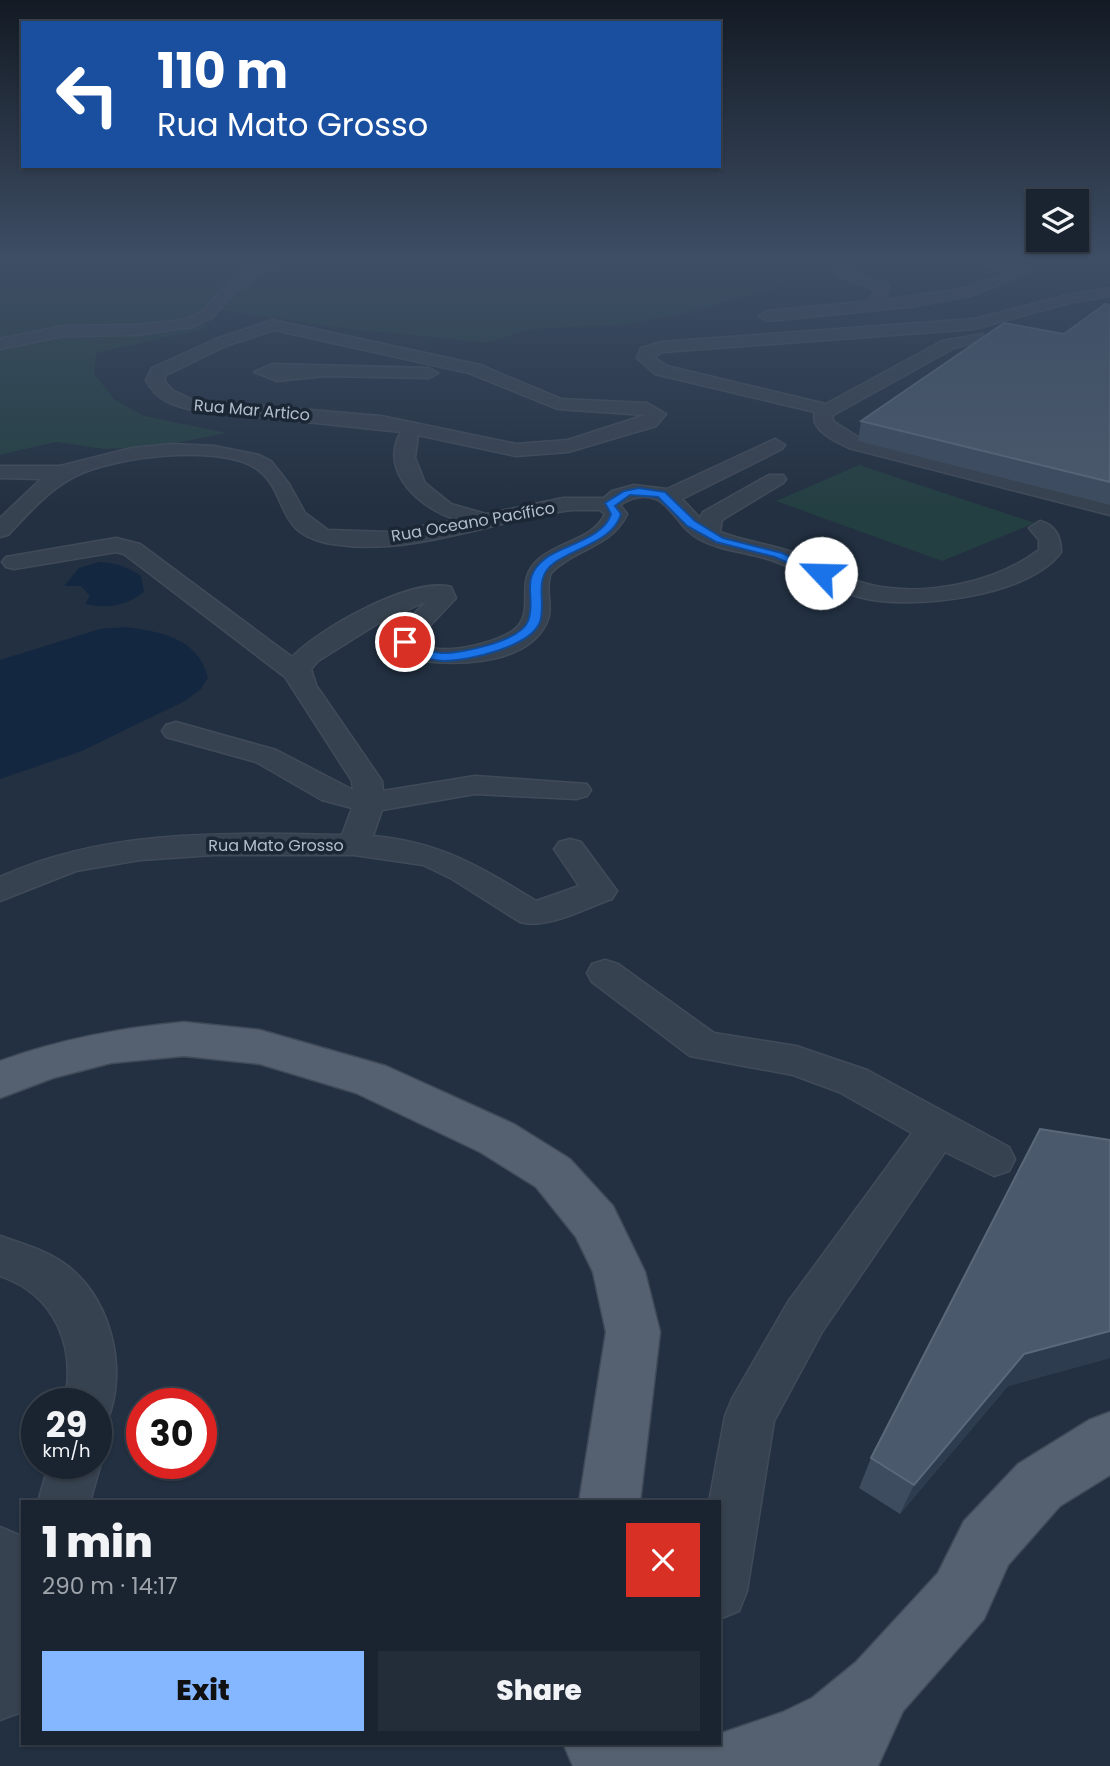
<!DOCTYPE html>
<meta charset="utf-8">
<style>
body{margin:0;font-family:Poppins,sans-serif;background:#232c39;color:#f1f3f6;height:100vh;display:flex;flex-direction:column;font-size:26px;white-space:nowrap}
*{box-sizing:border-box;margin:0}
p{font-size:23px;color:#9fa4ab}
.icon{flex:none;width:38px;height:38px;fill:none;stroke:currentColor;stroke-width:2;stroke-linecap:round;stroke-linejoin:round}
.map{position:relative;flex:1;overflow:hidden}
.details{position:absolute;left:21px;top:1500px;width:700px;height:245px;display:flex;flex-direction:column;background:#1a2431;border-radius:0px;box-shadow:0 2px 5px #0004,0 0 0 2px #38414d}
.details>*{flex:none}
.banner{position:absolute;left:21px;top:21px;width:700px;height:147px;border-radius:0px;box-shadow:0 2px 5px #0004,0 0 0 2px #38414d;background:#1a4fa0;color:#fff;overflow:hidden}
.tools{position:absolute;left:1026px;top:189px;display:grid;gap:14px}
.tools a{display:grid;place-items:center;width:63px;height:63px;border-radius:0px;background:#1a2431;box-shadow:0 2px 5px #0004,0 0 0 2px #38414d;font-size:35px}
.speed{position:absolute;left:21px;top:1388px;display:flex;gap:14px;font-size:35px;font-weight:700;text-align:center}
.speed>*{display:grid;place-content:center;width:91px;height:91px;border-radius:50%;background:#1a2431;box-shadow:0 2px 5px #0004,0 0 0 2px #38414d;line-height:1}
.speed small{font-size:18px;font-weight:400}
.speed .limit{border:10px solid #d22;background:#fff;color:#111}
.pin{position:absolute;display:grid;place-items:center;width:60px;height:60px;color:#fff;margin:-30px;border:4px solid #fff;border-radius:50%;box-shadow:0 2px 7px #0007}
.me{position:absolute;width:77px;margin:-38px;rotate:294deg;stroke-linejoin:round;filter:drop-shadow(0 0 5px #0008)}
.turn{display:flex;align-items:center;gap:24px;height:147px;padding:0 21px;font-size:32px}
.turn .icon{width:91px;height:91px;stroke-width:2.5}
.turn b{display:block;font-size:49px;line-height:60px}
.round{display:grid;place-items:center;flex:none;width:74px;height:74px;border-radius:0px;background:#232c39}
.overview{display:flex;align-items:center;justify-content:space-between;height:119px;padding:0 21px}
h1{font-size:42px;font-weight:800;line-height:52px}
.primary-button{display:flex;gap:14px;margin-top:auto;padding:14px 21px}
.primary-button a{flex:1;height:80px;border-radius:0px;background:#84b7ff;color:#111;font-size:28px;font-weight:800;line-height:80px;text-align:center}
.primary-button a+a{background:#232c39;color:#f1f3f6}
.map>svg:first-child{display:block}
.green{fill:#243f42}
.water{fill:#142740}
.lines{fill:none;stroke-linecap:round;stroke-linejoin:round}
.minor-casing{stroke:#404b59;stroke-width:3}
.major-casing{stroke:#404b59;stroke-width:3}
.minor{fill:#374250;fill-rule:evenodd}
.major{fill:#556170;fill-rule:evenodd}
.wall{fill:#3d4c5f}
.shaded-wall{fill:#2d3c4e}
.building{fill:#4a596b;stroke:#5a687a;stroke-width:2}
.route{fill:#1a73e8;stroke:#114b97;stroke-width:2}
.labels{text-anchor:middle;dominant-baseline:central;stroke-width:7;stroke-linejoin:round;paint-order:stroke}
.far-street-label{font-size:16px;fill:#b3bdcb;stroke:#1c2735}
</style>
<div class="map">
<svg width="1110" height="1766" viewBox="0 0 1110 1766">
<rect width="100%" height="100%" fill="#223041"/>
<g class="green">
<path d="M0 261H262L221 291 199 316 181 322 0 341Z"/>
<path d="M274 261H801L782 285 693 312 620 325 529 329 489 343 342 328 218 310Z"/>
<path d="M202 322 208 328 96 353 94 374 115 400 144 416 227 433 155 447 104 449 56 442 0 455V347L39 337Z"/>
<path d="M859 465 1035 523 942 561 776 501Z"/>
</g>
<g class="water">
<path d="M99 562C116 563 128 567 141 576L144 592C127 606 106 609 85 604L90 596 81 586H64L79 568Z"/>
<path d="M126 627C162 632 198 638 208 678L201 689 185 701 137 724 82 751 0 779V660L100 629Z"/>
</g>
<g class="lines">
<g class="minor-casing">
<g id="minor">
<path d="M260 261H276L233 294 212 318 192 327 136 335 63 336 0 349V339L63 326 136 325 183 320 202 312 223 288Z"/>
<path d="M985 261 1025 267 1032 271 970 296 909 307 767 321 759 316 767 311 870 301 874 289 837 275 835 272 842 268 887 284 889 287 885 300 967 288 1009 272 985 267Z"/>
<path d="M1110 288V296L1073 302 974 329 663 352 654 357 667 366 826 404 942 341 983 334V340L954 348 835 414 832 417 834 422 863 440 1110 502V515L849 448C836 442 809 430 815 412L655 374 637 358 641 348 661 342 974 319 1072 294Z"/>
<path d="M273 320 480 365 561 399 647 403 666 414 656 426 568 452 516 456 418 435 415 458 425 483 451 504 486 514 563 498H604L612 491 634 485 667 489 775 439 785 445 782 449 682 499 700 518 703 512 769 475H783L786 479 783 483 722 520 720 532C743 541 768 544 792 552 818 562 843 579 871 585 924 597 995 583 1039 550V540L1029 528 1040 521C1055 525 1061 537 1061 552 1030 597 909 611 859 597 828 589 801 570 771 560 747 552 721 551 699 539 681 530 673 507 656 499 643 494 630 498 620 505L627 514C611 548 575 548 551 573 544 589 554 606 547 622 526 669 442 667 401 657L392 642 400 627 427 601 377 624 318 661 311 669 316 685 382 781 383 791 475 776 587 784 591 790 587 796 576 799 475 794 382 810 373 836C440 842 479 866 536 901L579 886 554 849 559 842 570 839 581 842 617 891 612 899C585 908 547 930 520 922L452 879 423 865 354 855H214L140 860 76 871 0 901V877C106 828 228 833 342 835L352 808 322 800 256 762 166 737 162 731 166 725 176 722 276 750 353 790 352 781 285 677 124 554 116 552 14 569 6 567 2 562 6 557 116 538 140 544 292 657C320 628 411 577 451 587L456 598 421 635 418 642C433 659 506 643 519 625 534 604 514 581 539 559 559 541 593 540 605 514L600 510H572C493 520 413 557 332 544 272 534 291 494 257 469 221 443 113 457 76 476 48 490 29 513 8 535L0 537V518L41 479 0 478V466H60L132 448 173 444 214 446 259 455 271 461 289 484 305 513 328 530 388 532 458 520C423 511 377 472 401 432L192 410C172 405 156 400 146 380L152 368 216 339ZM274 330 469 373 558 409 645 415 568 440 516 444 381 416 193 400 172 390 164 380 166 375 228 345Z"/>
<path d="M272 364 429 368 438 373 429 378 325 376 277 381 254 372Z"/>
<path d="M605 960 618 964 714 1033 796 1046 867 1070 1009 1147 1015 1159 1009 1171 994 1176 945 1152 822 1332 774 1421 747 1591 739 1611 719 1619V1502H709L725 1416 732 1399 788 1302 912 1133 839 1092 793 1075 690 1056 592 982 587 973 592 964Z"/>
<path d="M0 1236C24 1244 49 1251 69 1267 112 1302 128 1371 107 1421L96 1425V1404H64C77 1348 56 1295 0 1276Z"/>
<path d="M96 1452 101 1463 90 1502H38L49 1463H96Z"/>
<path d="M0 1527 19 1535 23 1541V1707L21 1712 0 1720Z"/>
</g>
</g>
<g class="major-casing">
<g id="major">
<path d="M184 1022 260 1030 386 1066 514 1124 570 1159 613 1206 645 1272 660 1332 640 1502H579L606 1332 593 1272 576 1237 536 1187 480 1152 356 1093 260 1064 184 1056 111 1063 53 1078 0 1098V1061C61 1039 120 1028 184 1022Z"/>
<path d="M1110 1412V1475L1060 1506 1008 1565 984 1619 903 1711 878 1766H573L563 1743H719V1734L783 1712 812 1698 856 1662 938 1573 964 1521 1018 1464 1089 1420Z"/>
</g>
</g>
<use href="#minor" class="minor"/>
<use href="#major" class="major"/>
</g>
<g class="wall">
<path d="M1110 305V505L858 441 861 421 1064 334Z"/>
<path d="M1110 1140V1358L1008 1386 900 1514 859 1488 871 1458Z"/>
</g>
<path class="shaded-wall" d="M1110 1331V1358L1008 1386 900 1514 914 1485 1024 1354Z"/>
<g class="building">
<path d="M1105 304 1110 305V482L861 421 1004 323 1064 334Z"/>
<path d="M1040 1129 1110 1140V1331L1024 1354 914 1485 871 1458Z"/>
</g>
<linearGradient id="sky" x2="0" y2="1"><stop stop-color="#131a24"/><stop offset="0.51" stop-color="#3e4e65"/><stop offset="1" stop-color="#3e4e65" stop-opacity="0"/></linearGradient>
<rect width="1110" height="509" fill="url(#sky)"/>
<path class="route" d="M639 488 665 492 695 521 723 538 782 553 826 573 817 576 775 557 716 542 687 526 658 497 630 495 615 506 621 514C614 541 574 548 554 563 534 578 545 597 541 618 537 646 468 661 443 661 431 660 417 656 406 653L399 642 400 639H409L415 648C423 649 432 652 441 653 460 654 521 641 528 621 537 597 518 579 546 558 564 545 604 538 611 514L605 503 624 491Z"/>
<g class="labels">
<g class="far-street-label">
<text transform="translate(252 410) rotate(5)">Rua Mar Artico</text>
<text transform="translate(473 522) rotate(-10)">Rua Oceano Pacífico</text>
<text x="276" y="845">Rua Mato Grosso</text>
</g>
</g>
</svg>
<div class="tools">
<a><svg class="icon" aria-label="layers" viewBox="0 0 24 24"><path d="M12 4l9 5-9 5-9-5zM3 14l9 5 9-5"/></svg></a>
</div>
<div class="speed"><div>29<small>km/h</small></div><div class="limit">30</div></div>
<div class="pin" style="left:405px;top:642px;background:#d93025"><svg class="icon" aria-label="arrive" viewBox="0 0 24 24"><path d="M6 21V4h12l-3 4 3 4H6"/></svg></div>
<svg class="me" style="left:821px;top:573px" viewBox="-20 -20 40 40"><circle r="19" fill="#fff"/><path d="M0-13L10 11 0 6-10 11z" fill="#1a73e8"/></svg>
<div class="banner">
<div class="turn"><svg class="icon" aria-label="left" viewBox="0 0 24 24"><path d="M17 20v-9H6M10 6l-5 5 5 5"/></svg><div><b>110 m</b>Rua Mato Grosso</div></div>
</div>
<section class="details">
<div class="overview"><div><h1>1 min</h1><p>290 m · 14:17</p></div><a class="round" style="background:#d93025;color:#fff"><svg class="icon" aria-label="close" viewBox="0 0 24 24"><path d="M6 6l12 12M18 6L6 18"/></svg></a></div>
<div class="primary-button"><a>Exit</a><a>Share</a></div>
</section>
</div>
